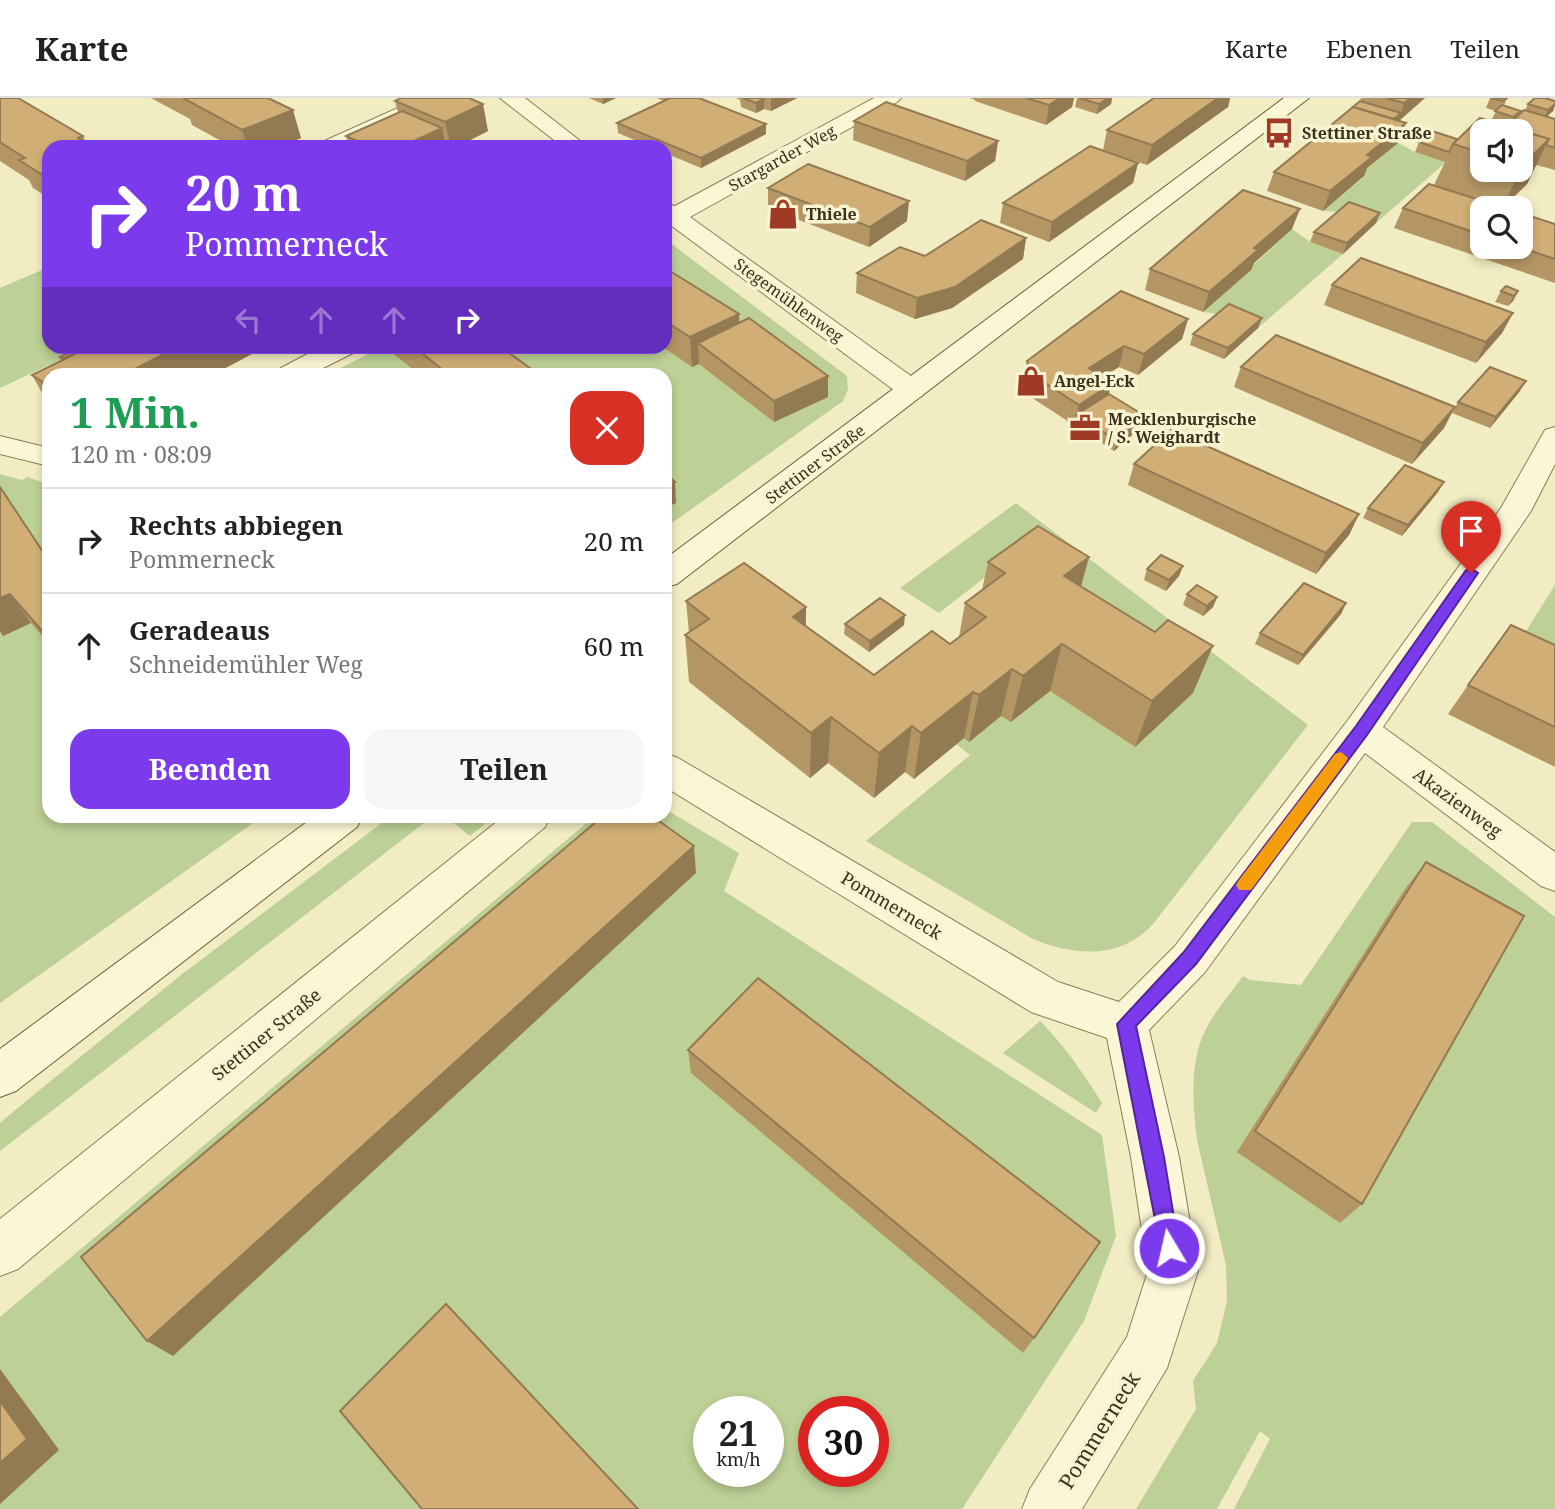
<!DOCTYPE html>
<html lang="de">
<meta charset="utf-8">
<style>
body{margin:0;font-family:"Noto Serif",serif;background:#f6f6f6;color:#222;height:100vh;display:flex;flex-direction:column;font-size:26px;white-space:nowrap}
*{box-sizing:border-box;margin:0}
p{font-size:23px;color:#767676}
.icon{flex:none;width:38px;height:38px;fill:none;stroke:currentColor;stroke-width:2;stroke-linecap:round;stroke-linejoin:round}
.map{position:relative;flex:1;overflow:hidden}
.sheet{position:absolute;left:42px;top:270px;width:630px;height:455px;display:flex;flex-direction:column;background:#fff;border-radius:21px;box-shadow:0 4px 10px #0003}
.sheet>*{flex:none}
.hud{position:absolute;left:42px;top:42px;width:630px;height:214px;border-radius:21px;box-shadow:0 4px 10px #0003;background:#7c3aed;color:#fff;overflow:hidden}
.fabs{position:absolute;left:1470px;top:21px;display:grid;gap:14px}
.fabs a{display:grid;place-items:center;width:63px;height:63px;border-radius:14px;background:#fff;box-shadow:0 4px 10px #0003;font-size:35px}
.speed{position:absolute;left:693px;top:1298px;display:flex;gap:14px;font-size:35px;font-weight:700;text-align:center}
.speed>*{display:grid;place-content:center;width:91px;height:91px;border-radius:50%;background:#fff;box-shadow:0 4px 10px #0003;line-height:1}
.speed small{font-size:18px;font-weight:400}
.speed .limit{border:10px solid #d22;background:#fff;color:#111}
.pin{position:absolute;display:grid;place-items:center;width:60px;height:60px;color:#fff;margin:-72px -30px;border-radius:50% 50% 50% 0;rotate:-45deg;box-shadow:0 0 7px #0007}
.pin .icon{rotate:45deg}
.me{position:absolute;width:77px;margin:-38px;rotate:351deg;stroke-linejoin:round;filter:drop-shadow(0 0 5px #0008)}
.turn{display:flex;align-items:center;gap:24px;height:147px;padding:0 28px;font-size:32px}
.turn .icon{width:91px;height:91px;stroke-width:2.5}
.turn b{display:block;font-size:49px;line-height:60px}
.lanes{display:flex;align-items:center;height:66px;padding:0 28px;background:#0003;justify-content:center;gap:35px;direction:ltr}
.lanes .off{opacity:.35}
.round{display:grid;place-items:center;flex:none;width:74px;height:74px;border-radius:21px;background:#f6f6f6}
.summary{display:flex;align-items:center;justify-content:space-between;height:119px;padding:0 28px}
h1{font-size:42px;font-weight:700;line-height:52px;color:#1e9e55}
.action{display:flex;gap:14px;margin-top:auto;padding:14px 28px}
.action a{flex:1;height:80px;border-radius:21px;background:#7c3aed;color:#fff;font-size:28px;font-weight:700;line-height:80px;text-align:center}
.action a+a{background:#f6f6f6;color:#222}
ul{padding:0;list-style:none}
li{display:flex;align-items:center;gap:21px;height:105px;padding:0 28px;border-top:2px solid #e0e0e0}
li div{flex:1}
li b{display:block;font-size:26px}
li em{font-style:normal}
header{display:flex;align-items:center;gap:42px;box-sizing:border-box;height:98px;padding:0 35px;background:#fff;border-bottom:2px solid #e0e0e0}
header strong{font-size:33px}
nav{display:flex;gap:38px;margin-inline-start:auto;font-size:24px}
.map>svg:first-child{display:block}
.green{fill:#bdd095;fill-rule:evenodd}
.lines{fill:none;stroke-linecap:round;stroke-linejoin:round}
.lane-casing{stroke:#8c7e58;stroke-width:2}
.street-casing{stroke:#8c7e58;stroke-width:2}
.secondary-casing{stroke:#6e5f3b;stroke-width:2}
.lane{fill:#fbf7d6;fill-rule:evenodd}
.street{fill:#fbf7d6;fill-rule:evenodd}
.secondary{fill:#fbf7d6;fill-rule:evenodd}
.wall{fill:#b49665;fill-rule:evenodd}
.shaded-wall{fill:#927a52}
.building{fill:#d1ae75;stroke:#927a52;stroke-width:2}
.route{fill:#7c3aed;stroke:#51269a;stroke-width:2}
.slow{fill:#f59e0b}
.labels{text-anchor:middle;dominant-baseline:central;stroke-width:7;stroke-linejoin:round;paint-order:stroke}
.far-poi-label{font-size:16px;font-weight:bold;fill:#3b311d;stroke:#f8f4d2;text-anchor:start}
.far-street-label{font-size:16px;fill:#3b311d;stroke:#f8f4d2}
.street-label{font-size:18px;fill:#3b311d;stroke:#f8f4d2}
.near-street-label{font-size:21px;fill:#3b311d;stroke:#f8f4d2}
</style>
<header>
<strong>Karte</strong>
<nav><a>Karte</a><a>Ebenen</a><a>Teilen</a></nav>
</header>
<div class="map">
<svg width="1555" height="1411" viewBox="0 0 1555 1411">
<rect width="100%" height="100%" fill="#f1ecc2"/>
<g class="green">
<path d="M1398 45 1415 54 1446 64 1376 125 1345 114 1323 113 1364 79 1359 77Z"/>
<path d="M1292 131 1310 144 1343 156 1258 230 1225 217 1203 214Z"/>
<path d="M665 141 847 278 848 291 843 303 665 430V276H329L382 249 665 248Z"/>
<path d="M49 169V248L87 249 0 290V190Z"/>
<path d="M0 376 22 382 28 379 49 387V718H263L0 905Z"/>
<path d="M1016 405 1308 627 1153 826C1120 862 1075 858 1033 841L866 743 970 657 956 646 964 640 970 643 1001 618 1012 624 1050 593 1135 649 1006 463 939 515 900 490Z"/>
<path d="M1555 487V552L1523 538Z"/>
<path d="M665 711 739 755 724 793 1102 1037 1116 1138 1084 1223 962 1411H0V1219L595 718H665ZM709 1314H768V1374H709ZM814 1314H873V1374H814Z"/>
<path d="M391 718H433L0 1053V1025L20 1008 181 877Z"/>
<path d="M445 718H495L470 738Z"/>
<path d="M1412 724H1432L1555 819V1411H1234L1270 1341 1260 1333 1217 1411H1136L1196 1311 1193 1283 1217 1245 1227 1203 1226 1167 1197 1042C1193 1007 1189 966 1205 933 1214 914 1231 895 1243 878L1250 882 1301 887Z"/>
<path d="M1040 923C1065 948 1083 975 1102 1005L1096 1015 1003 955Z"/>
</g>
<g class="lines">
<g class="lane-casing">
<path id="lane" d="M420 0H439L332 49H311Z"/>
</g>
<g class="street-casing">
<g id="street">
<path d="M500 0H525L588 49H563Z"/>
<path d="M874 0H901L897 4 690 119 922 286 926 292 922 298 912 301 902 298 665 123V105L675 108Z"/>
<path d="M323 248H358L355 254 311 276H277L281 270Z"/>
<path d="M1555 329V366L1531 413 1383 629 1555 754V793L1541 788 1365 655 1205 874 1149 932 1179 1059 1198 1173 1167 1270 1082 1411H1022L1030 1391 1127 1239 1148 1173 1131 1059 1107 940 1031 914 665 689V655L678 660 1058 884 1119 904 1175 848 1348 622 1501 410 1545 332Z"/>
<path d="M0 338 49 350V368L0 356Z"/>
<path d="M504 718H550L545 729 18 1171 0 1178V1121Z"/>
</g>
</g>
<g class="secondary-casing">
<g id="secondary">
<path d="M1284 0H1309L677 486 665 489V461Z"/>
<path d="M315 718H362L357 729 16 993 0 999V951Z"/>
</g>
</g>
<use href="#lane" class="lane"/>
<use href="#street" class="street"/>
<use href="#secondary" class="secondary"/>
</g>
<g class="wall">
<path d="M0 0 83 38 86 45 49 49V100L33 90 29 82 0 63Z"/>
<path d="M151 0H268L301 40 279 49H232L192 27 190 21Z"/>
<path d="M589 0H616L603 6Z"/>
<path d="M657 0H699L766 26V36L701 70 665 55V49H651L618 35 617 25 664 3Z"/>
<path d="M736 0H797L771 13 764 11 756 15 741 9 740 2Z"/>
<path d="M970 0H1074L1072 9 1046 27 975 3V2Z"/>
<path d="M1077 0H1112L1111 6 1097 16 1075 9Z"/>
<path d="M1154 0H1230L1228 9 1147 67 1103 52 1107 32Z"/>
<path d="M1361 0H1425L1398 23V45L1367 70 1364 78 1323 113 1267 93 1274 74 1353 10 1360 3Z"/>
<path d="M1490 0H1507L1504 8 1521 13 1518 18 1525 12 1528 6 1555 3V8L1553 13 1547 18 1555 21V72L1536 67 1527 86 1503 110H1482V149H1521L1555 126V185L1394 130 1403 110 1434 87 1445 64 1415 54 1419 44 1457 41 1491 23 1496 13 1486 10ZM1482 33H1521V72H1482Z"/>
<path d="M395 3 488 33 456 49H349L346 38 398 15Z"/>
<path d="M854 23 998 43 995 63 965 83 853 42Z"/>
<path d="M1138 65 1133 85 1049 144 1000 125 1003 105Z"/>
<path d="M768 90 907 123 869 149 768 110Z"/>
<path d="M1376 125 1343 156 1310 144 1314 134Z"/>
<path d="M1292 131 1254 165 1251 172 1203 214 1145 192 1150 171Z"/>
<path d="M1026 140 1023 161 952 210 915 221 856 195 857 175 925 158Z"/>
<path d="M665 170 739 225 828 278V299L774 324 699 266 692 269 661 248H665Z"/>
<path d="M1332 187 1513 215 1502 235 1476 265 1324 207Z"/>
<path d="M1501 193H1518L1513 203 1508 208 1495 204Z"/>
<path d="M1262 220 1258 230 1224 261 1190 247 1193 236Z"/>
<path d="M1188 221 1182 241 1138 277 1119 269 1102 279 1111 286 1109 296 1145 318 1142 328 1114 353 1029 298 1023 284 1027 263Z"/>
<path d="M72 248H267L214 276H49V307L32 277 61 262 60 259 74 252Z"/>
<path d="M390 248H500L538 276H419L391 254Z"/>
<path d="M1241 269 1444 330 1412 366 1234 289Z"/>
<path d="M1520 293 1490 330 1452 315 1458 304Z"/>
<path d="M1134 366 1359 416 1349 437 1316 476 1128 387Z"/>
<path d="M0 389 49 463V546L31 525 3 538 0 533Z"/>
<path d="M1438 394 1402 438 1363 420 1368 410Z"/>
<path d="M988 464 1081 488 1193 595 1135 649 1050 593 1011 624 1001 618 969 644 964 640 914 681 905 674 874 700 828 665 810 680 689 584 685 537 689 535 686 503 806 509V528L874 577 950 546 959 539 965 505 982 492Z"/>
<path d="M1183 468 1179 478 1166 493 1144 482 1147 471Z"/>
<path d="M1187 496 1217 499 1213 509 1203 518 1183 507Z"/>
<path d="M1346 505 1341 516 1298 567 1255 546 1260 535Z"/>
<path d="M845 526 904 527 869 554 844 536Z"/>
<path d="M1555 547V669L1448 616 1468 587Z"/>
<path d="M1426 764 1362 1106 1340 1125 1237 1054 1405 791Z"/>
<path d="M688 952 1034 1240 1023 1255 691 975Z"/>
</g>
<g class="shaded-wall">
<path d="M603 0H616L603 6Z"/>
<path d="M771 0H797L771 13Z"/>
<path d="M1060 0H1074L1072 9 1046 27 1049 7Z"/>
<path d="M1108 0H1112L1111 6 1097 16 1099 6Z"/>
<path d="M1218 0H1230L1228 9 1147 67 1152 47Z"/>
<path d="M1411 0H1425L1390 31 1394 21 1401 15 1404 5Z"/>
<path d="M764 1V11L756 15V5Z"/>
<path d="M483 6 488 33 456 49H451L445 24Z"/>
<path d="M1555 6 1553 13 1543 22 1548 12Z"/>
<path d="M293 12 301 40 279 49H248L242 32Z"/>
<path d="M1406 25 1398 45 1367 70 1364 78 1323 113 1330 93 1367 57Z"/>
<path d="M766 26V36L701 70V60Z"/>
<path d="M442 30 446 49H401Z"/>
<path d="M1549 41 1527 86 1502 110 1523 67Z"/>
<path d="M998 43 995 63 965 83 967 63Z"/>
<path d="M1138 65 1133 85 1049 144 1052 124Z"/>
<path d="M909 103 907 123 869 149 870 129Z"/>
<path d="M1300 111 1292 131 1254 165 1251 172 1203 214 1209 194 1254 150Z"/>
<path d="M1380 115 1376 125 1343 156 1347 145Z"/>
<path d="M1026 140 1023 161 952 210 915 221 917 200Z"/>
<path d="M1518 193 1513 203 1508 208 1514 198Z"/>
<path d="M1513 215 1502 235 1476 265 1486 244Z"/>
<path d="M739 216 740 245H698L699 266 692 269 690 239Z"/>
<path d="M1262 220 1258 230 1224 261 1228 250Z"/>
<path d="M1188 221 1182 241 1138 277 1144 256Z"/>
<path d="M180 248H267L214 276H125Z"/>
<path d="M1124 248 1119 269 1084 291 1089 270Z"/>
<path d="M828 278V299L774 324V303Z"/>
<path d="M1526 283 1520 293 1490 330 1496 319Z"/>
<path d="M1111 286 1106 307 1076 317 1079 307Z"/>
<path d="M1455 309 1444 330 1412 366 1423 345Z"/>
<path d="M1145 318 1142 328 1114 353 1116 342Z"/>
<path d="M675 384 676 405 665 410V388Z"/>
<path d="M1444 384 1438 394 1402 438 1408 427Z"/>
<path d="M1359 416 1349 437 1316 476 1326 455Z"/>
<path d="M1089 459 1076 507 1064 478Z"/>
<path d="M1183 468 1179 478 1166 493 1169 482Z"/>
<path d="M10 496 31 525 3 538 0 533V500Z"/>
<path d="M1217 499 1213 509 1203 518 1207 508Z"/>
<path d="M1346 505 1341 516 1298 567 1303 557Z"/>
<path d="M806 509 805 557 793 519Z"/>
<path d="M905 517 904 527 869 554 870 543Z"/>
<path d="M1062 546 1050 593 1011 624 1023 578Z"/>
<path d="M1213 548 1193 595 1135 649 1152 603Z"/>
<path d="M1012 571 1001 618 969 644 979 597Z"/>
<path d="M973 594 964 640 914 681 921 635Z"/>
<path d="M831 619 828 665 810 680 811 635Z"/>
<path d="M912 628 905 674 874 700 879 655Z"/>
<path d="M694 748 696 775 173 1258 147 1243Z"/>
<path d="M0 1271 59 1352 0 1406Z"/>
</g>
<g class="building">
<path d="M0 0H18L83 38 78 40 93 49H49V81L19 62 25 60 0 44Z"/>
<path d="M183 0H268L293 12 242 32Z"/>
<path d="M401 0H469L483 6 445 24 395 3Z"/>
<path d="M670 0H699L766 26 701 60 617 25Z"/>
<path d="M743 0H761L764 1 756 5Z"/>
<path d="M1026 0H1060L1049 7Z"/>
<path d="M1079 0H1108L1099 6Z"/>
<path d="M1154 0H1218L1152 47 1107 32Z"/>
<path d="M1386 0H1411L1404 5Z"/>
<path d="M1491 0H1507L1503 3Z"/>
<path d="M1535 0H1545L1555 3V6L1548 12 1528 6Z"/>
<path d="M1360 3 1401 15 1394 21 1353 9Z"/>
<path d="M886 4 998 43 967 63 854 23Z"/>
<path d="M1502 7 1521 13 1513 19 1495 13Z"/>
<path d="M1353 9 1406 25 1367 57 1372 59 1330 93 1274 74Z"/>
<path d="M1524 12 1555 21V50L1546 47 1549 41 1507 28Z"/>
<path d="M402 13 442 30 401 49H370L346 38Z"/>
<path d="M1480 20 1549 41 1523 67 1521 66V33H1482V55L1453 46Z"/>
<path d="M1432 33 1457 41 1453 46 1449 54 1419 44Z"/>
<path d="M325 43 335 48 320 49 316 47Z"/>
<path d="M1090 48 1138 65 1052 124 1003 105Z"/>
<path d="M808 66 909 103 870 129 768 90Z"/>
<path d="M1429 86 1505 110H1482V137L1403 110Z"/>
<path d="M1243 92 1300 111 1254 150 1258 152 1209 194 1150 171Z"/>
<path d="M1349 104 1380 115 1347 145 1314 134Z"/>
<path d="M1521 115 1555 126V161L1519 149H1521Z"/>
<path d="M981 122 1026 140 955 189 917 200 857 175 900 149 925 158Z"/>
<path d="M1361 160 1513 215 1486 244 1332 187Z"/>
<path d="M665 170 739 216 690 239 665 223Z"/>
<path d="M1506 188 1518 193 1514 198 1501 193Z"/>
<path d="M1121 193 1188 221 1144 256 1124 248 1089 270 1111 286 1079 307 1033 277 1027 263Z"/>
<path d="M1229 206 1262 220 1228 250 1193 236Z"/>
<path d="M749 220 828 278 774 303 698 245Z"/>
<path d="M1276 237 1455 309 1423 345 1241 269Z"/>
<path d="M74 248H180L125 276H49V288L32 277 81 253Z"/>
<path d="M413 248H500L538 276H448Z"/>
<path d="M74 252 75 255 63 261 60 259Z"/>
<path d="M1490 269 1526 283 1496 319 1458 304Z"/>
<path d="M1109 296 1145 318 1116 342 1076 317Z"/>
<path d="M1171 332 1359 416 1326 455 1134 366Z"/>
<path d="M1405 367 1444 384 1408 427 1368 410Z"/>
<path d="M665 375 675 384 665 388Z"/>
<path d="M0 389 49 463V541L10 496 0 500Z"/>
<path d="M1038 428 1089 459 1064 478 1155 534 1168 522 1213 548 1152 603 1062 546 1023 578 1012 571 979 597 973 594 921 635 912 628 879 655 831 619 811 635 685 537 709 521 686 503 744 465 806 509 793 519 874 577 932 533 950 546 986 519 965 505 1005 475 988 464Z"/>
<path d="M1161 457 1183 468 1169 482 1147 471Z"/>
<path d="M1304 485 1346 505 1303 557 1260 535Z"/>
<path d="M1197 487 1217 499 1207 508 1187 496Z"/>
<path d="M880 500 905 517 870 543 845 526Z"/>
<path d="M1511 527 1555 547V629L1468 587Z"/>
<path d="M603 718H652L694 748 147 1243 81 1159Z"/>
<path d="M1426 764 1524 818 1362 1106 1255 1033Z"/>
<path d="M758 880 1100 1144 1034 1240 688 952Z"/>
<path d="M446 1206 638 1411H422L340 1313Z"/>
<path d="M0 1303 27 1341 0 1365Z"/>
</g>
<path class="route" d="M1471 470 1478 475 1476 478 1367 637 1196 866 1136 928 1164 1059 1179 1150 1176 1157 1169 1160 1162 1157 1117 926 1183 855 1356 628 1466 472Z"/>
<path class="slow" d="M1341 654 1348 660 1346 664 1251 792H1239L1236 787 1239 782 1335 656Z"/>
<defs>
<g id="bus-bare" transform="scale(2.415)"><path d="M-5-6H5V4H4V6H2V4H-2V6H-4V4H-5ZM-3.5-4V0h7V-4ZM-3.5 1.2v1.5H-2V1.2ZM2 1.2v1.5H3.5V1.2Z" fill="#9f3b24" stroke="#f8f4d2" stroke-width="2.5" paint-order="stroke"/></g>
<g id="shop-bare" transform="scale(2.415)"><path d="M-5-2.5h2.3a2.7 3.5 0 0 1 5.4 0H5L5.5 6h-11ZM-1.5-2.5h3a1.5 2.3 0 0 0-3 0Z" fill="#9f3b24" stroke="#f8f4d2" stroke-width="2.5" paint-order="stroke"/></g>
<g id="office-bare" transform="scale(2.415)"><path d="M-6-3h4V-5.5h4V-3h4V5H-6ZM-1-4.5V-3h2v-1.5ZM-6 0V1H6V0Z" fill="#9f3b24" stroke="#f8f4d2" stroke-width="2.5" paint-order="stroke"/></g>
</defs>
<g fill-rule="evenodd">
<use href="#bus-bare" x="1279" y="35"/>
<use href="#shop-bare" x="783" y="116"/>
<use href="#shop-bare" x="1031" y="283"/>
<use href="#office-bare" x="1085" y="330"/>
</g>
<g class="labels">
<g class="far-poi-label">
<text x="1302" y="35">Stettiner Straße</text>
<text x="806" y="116">Thiele</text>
<text x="1054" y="283">Angel-Eck</text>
<text x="1108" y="321">Mecklenburgische<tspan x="1108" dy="18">/ S. Weighardt</tspan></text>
</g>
<g class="far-street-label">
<text transform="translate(782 60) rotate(-29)">Stargarder Weg</text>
<text transform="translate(789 202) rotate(36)">Stegemühlenweg</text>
<text transform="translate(815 366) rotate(-37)">Stettiner Straße</text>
</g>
<g class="street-label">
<text transform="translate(1458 704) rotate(36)">Akazienweg</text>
<text transform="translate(892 807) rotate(31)">Pommerneck</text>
<text transform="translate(266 936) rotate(-39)">Stettiner Straße</text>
</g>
<g class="near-street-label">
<text transform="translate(1099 1332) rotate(-58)">Pommerneck</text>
</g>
</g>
</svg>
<div class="fabs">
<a><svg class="icon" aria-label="sound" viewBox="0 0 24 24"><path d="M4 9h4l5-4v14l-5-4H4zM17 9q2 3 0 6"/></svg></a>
<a><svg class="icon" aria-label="search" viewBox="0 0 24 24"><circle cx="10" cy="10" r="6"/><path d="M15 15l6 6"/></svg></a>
</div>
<div class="speed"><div>21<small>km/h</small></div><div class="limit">30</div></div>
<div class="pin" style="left:1471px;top:475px;background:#d93025"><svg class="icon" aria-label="arrive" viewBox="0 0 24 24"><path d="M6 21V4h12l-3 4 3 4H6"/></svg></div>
<svg class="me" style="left:1169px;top:1150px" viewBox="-20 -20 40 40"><circle r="17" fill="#7c3aed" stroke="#fff" stroke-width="3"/><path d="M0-11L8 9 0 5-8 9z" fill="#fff"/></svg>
<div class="hud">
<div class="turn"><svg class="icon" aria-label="right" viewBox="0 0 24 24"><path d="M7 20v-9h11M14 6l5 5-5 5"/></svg><div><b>20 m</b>Pommerneck</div></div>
<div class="lanes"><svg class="icon off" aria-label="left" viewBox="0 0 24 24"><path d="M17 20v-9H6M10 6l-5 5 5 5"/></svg><svg class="icon off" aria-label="ahead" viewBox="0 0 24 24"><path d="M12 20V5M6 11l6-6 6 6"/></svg><svg class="icon off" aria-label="ahead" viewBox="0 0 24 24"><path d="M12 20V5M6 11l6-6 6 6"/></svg><svg class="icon" aria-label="right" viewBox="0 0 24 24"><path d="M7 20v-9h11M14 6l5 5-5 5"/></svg></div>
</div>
<section class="sheet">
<div class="summary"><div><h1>1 Min.</h1><p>120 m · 08:09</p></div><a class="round" style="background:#d93025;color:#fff"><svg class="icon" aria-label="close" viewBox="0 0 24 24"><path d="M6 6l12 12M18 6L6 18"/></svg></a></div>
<ul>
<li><svg class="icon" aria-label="right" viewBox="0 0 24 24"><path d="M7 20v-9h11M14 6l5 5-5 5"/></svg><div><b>Rechts abbiegen</b><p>Pommerneck</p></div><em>20 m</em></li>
<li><svg class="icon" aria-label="ahead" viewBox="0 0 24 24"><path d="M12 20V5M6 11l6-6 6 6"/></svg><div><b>Geradeaus</b><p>Schneidemühler Weg</p></div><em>60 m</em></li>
</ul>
<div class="action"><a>Beenden</a><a>Teilen</a></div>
</section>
</div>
